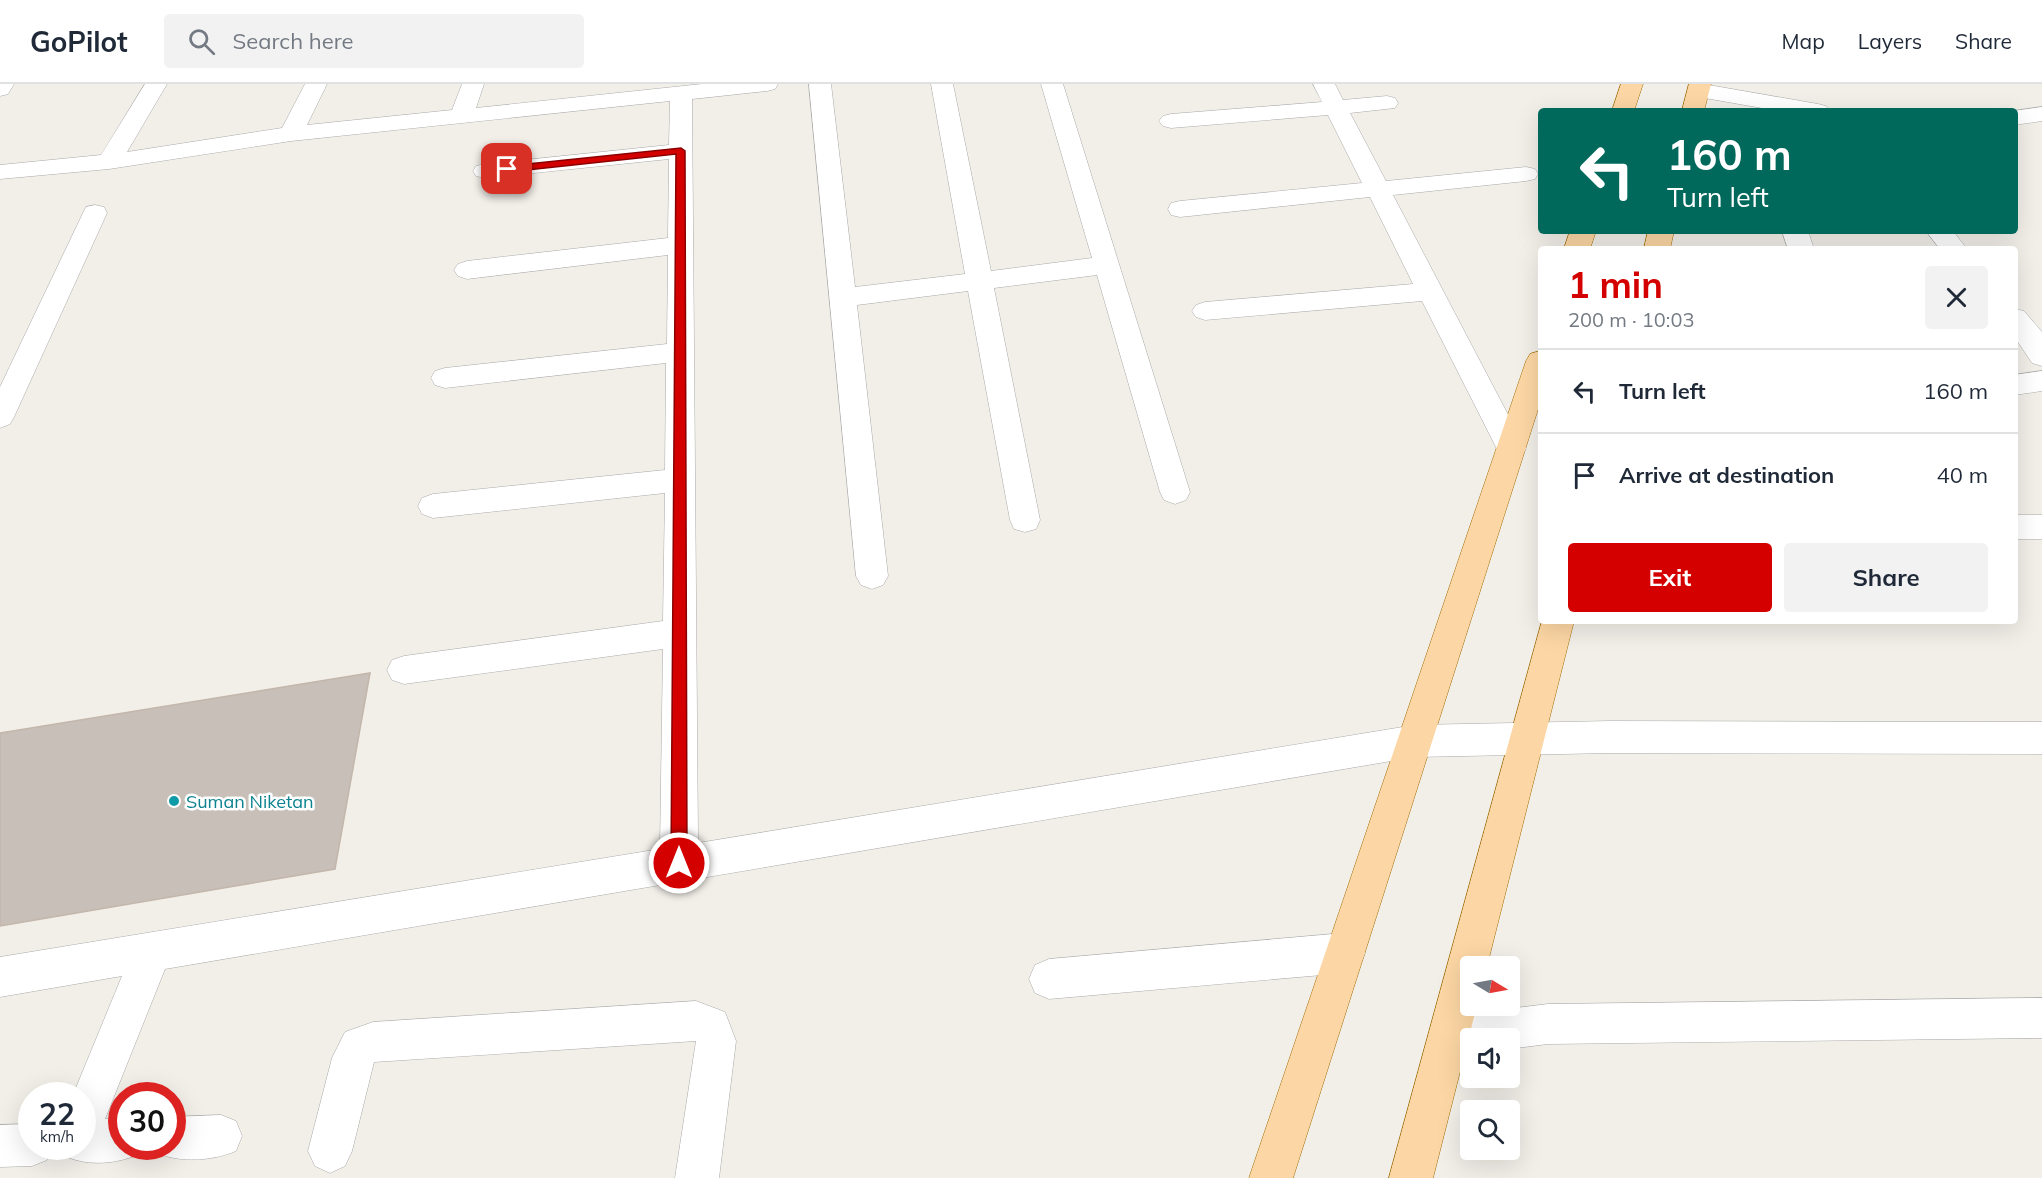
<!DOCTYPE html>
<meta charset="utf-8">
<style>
body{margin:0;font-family:Mulish,sans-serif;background:#f2f2f3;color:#1f2937;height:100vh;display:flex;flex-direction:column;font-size:22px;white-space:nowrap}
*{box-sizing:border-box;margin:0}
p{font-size:20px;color:#747a83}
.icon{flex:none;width:33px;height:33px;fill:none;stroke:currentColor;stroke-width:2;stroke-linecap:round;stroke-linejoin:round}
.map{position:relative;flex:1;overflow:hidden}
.side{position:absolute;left:1538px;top:162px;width:480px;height:378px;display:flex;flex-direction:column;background:#fff;border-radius:6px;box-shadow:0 6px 24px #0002}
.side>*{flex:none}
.banner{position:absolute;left:1538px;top:24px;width:480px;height:126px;border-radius:6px;box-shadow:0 6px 24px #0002;background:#00695c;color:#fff;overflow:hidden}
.needle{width:39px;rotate:100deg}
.fabs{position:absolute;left:1460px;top:872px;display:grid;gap:12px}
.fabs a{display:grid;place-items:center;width:60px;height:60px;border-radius:6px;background:#fff;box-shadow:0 6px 24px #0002;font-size:30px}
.speed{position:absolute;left:18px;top:998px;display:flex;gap:12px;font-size:30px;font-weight:700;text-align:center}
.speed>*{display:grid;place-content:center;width:78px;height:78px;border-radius:50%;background:#fff;box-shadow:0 6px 24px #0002;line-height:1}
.speed small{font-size:15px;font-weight:400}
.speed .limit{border:9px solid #d22;background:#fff;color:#111}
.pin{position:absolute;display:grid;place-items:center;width:51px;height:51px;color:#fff;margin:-26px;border-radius:12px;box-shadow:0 3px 9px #0006}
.me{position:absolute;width:66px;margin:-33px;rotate:0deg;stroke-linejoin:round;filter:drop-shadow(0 0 4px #0008)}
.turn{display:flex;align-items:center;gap:21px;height:126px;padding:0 30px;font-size:27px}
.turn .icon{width:78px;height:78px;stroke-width:2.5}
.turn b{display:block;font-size:42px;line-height:51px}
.round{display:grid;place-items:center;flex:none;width:63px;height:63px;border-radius:6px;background:#f2f2f3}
.summary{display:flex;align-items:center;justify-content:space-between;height:102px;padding:0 30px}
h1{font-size:36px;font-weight:700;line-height:45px;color:#d40000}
.cta{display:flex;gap:12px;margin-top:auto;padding:12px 30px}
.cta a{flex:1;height:69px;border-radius:6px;background:#d40000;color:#fff;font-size:24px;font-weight:700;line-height:69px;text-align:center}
.cta a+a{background:#f2f2f3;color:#1f2937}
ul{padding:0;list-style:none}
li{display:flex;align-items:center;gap:18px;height:84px;padding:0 30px;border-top:2px solid #e0e1e3}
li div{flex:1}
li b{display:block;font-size:22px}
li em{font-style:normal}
header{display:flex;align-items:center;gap:36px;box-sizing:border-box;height:84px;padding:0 30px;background:#fff;border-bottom:2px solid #e0e1e3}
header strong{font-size:28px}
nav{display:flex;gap:33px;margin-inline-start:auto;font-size:21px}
.search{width:420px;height:54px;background:#f2f2f3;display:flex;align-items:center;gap:15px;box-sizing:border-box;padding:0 21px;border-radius:6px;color:#747a83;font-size:22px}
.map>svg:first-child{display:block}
.building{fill:#c7bfb8;stroke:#c4b6ab;stroke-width:1.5}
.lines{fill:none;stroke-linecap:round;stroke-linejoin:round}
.minor-casing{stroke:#a9a9a9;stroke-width:1}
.major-casing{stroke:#a06b00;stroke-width:1}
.minor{fill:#fff;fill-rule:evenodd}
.major{fill:#fcd6a4;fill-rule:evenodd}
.route{fill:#d40000;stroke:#8a0000;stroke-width:1.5}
.culture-dot{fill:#0f9aa8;stroke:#fff;stroke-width:2}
.labels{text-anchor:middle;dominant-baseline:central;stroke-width:5;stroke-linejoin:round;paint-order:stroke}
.culture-label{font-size:18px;fill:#0d838f;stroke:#fff;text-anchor:start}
</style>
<header>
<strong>GoPilot</strong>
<div class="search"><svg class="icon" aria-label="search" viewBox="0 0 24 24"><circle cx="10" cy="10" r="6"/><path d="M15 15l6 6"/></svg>Search here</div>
<nav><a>Map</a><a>Layers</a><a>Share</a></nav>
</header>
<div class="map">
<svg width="2042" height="1094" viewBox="0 0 2042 1094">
<rect width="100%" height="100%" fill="#f2efe9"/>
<path class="building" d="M370 589 335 785 0 842V649Z"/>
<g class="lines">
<g class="minor-casing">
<g id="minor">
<path d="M0 0H14L8 10 0 12Z"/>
<path d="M145 0H167L127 68 282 44 305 0H327L307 41 452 26 462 0H484L476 24 702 0H778L775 5 767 7 692 15 698 759 1415 641 1611 637 2042 638V670L1611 669 1415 673 165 885 105 1035H122V1062H141L137 1071C115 1080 89 1082 67 1073L62 1062H82V1011H73L122 892 0 913V873L660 765 663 565 404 600 392 596 387 586 392 576 404 572 663 537 665 409 433 434 422 430 418 422 422 414 433 410 665 386 666 279 445 304 435 301 431 294 435 287 445 284 667 260 668 171 467 195 458 192 454 186 458 180 467 177 668 154 669 75 485 94 476 92 473 87 476 82 485 80 669 61 670 17 291 57 109 85 0 95V81L101 71Z"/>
<path d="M809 0H831L855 203 965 190 931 0H953L991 187 1092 174 1041 0H1063L1190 408 1186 416 1175 420 1164 416 1160 408 1097 191 994 204 1040 436 1036 445 1025 448 1014 445 1010 436 968 207 857 221 888 492 883 501 872 505 861 501 856 492Z"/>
<path d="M1313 0H1335L1343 16 1387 12 1395 14 1398 19 1395 24 1350 29 1386 97 1526 83 1535 85 1538 90 1535 95 1526 97 1393 111 1526 365 1521 373 1511 376 1501 373 1422 217 1205 236 1196 233 1192 227 1196 221 1205 218 1413 200 1370 113 1180 133 1171 131 1168 125 1171 119 1180 117 1362 99 1328 31 1171 44 1163 42 1159 37 1163 32 1171 30 1322 18Z"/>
<path d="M1703 0 1818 20 1826 22 1829 27H1779L1699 13 1691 11 1688 6 1691 1Z"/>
<path d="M2042 23V37L2014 41V27Z"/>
<path d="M95 121 104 123 107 129 14 333 10 340 0 344V303L83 129 86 123Z"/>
<path d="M1782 147H1808L1814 165H1788Z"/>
<path d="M1926 147H1953L1967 165H1940Z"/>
<path d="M2014 225 2024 227 2042 248V282L2032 279 2014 252Z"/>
<path d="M2042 287V307L2014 311V291Z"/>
<rect x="2014" y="431" width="28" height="24"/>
<path d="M1345 849 1359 855 1365 869 1359 883 1345 889 1049 915 1035 909 1029 895 1035 881 1049 875Z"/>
<path d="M2042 914V954L1548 960 1509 965V954H1470V970L1449 972 1435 966 1429 952 1435 938 1449 932 1548 920Z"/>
<path d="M696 917 725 928 736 957 719 1094H675L696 957 374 978 352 1067 345 1082 330 1089 315 1082 308 1067 332 974 345 948 373 938Z"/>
<path d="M221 1031 236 1037 242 1052 236 1067C212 1077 181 1079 157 1069L154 1062H172V1033Z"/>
<path d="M32 1040V1062H53L47 1076 32 1082 0 1083V1041Z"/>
</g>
</g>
<g class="major-casing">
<g id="major">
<path d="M1621 0H1643L1634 27H1612Z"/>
<path d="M1689 0H1711L1704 27H1682Z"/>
<path d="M1570 147H1596L1590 165H1564Z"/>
<path d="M1648 147H1674L1670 165H1644Z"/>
<path d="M1540 267V319L1293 1094H1249L1526 277 1530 270Z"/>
<path d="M1542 537H1574L1487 882H1470V921H1477L1433 1094H1389Z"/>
</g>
</g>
<use href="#minor" class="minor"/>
<use href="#major" class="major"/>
</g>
<path class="route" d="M681 64 685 67 687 779 685 784 679 787 674 784 671 779 676 70 507 88 502 85 507 82Z"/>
<circle class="culture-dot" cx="174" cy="717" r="6"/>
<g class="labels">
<g class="culture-label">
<text x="186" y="717">Suman Niketan</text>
</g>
</g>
</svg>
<div class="fabs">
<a><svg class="needle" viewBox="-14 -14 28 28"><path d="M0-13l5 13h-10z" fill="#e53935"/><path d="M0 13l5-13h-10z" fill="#747a83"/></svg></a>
<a><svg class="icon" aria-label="sound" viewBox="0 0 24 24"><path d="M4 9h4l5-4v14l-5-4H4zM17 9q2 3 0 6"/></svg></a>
<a><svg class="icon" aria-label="search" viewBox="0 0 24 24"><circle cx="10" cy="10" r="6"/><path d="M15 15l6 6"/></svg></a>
</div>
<div class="speed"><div>22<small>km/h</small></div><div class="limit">30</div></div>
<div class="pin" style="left:507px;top:85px;background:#d93025"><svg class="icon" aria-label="arrive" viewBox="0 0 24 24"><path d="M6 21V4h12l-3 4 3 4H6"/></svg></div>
<svg class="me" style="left:679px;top:779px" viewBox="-20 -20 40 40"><circle r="17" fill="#d40000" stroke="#fff" stroke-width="3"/><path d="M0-11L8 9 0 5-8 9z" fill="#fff"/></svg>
<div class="banner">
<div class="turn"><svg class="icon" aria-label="left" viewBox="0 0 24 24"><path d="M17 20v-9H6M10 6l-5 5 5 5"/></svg><div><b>160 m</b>Turn left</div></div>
</div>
<section class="side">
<div class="summary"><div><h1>1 min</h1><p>200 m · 10:03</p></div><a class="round"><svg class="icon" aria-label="close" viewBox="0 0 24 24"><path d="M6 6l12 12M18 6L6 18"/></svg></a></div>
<ul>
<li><svg class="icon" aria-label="left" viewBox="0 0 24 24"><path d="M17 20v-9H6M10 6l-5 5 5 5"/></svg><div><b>Turn left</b></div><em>160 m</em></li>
<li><svg class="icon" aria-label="arrive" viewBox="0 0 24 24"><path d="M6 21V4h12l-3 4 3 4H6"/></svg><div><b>Arrive at destination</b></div><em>40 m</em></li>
</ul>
<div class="cta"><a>Exit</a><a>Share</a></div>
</section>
</div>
